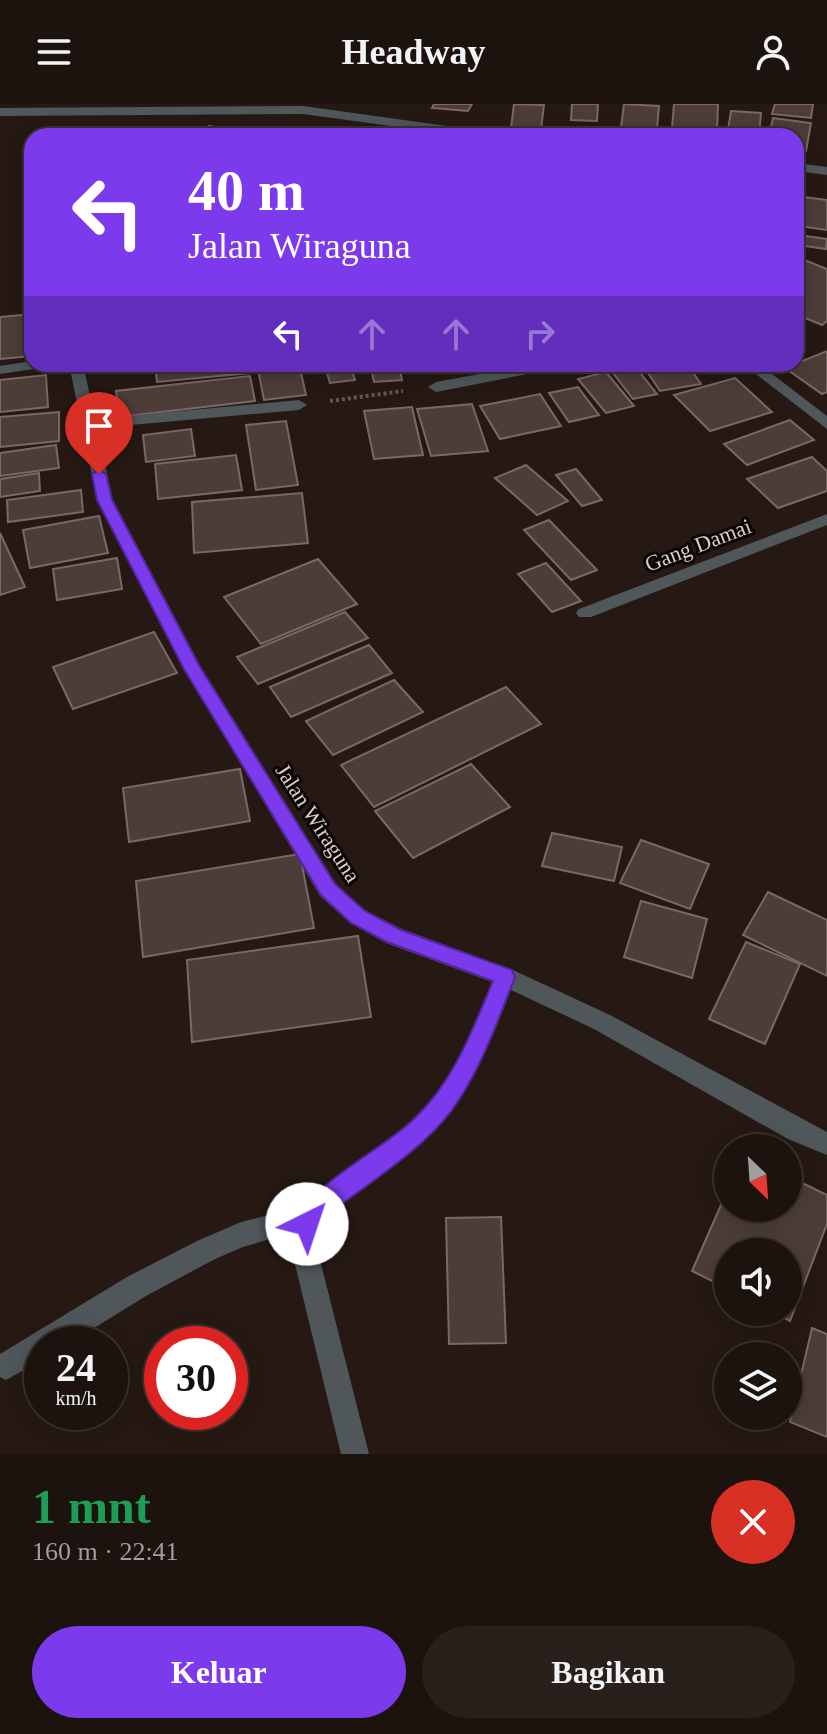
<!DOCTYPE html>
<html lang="id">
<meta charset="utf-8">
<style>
body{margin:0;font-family:"Times New Roman",serif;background:#29201c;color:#f1f3f6;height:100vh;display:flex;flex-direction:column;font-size:30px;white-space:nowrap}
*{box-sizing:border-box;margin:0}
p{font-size:26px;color:#a09e9e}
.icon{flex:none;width:44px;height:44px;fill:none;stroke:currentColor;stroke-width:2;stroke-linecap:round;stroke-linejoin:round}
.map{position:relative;height:1350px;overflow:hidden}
.side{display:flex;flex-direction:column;background:#1c130e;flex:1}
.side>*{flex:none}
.top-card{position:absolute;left:24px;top:24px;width:780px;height:244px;border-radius:24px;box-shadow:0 4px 20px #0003,0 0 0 2px #3a322e;background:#7c3aed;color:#fff;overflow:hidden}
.needle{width:52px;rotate:155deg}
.buttons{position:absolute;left:714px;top:1030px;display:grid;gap:16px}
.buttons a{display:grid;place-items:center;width:88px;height:88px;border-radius:50%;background:#1c130e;box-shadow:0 4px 20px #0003,0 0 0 2px #3a322e;font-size:40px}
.speed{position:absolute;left:24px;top:1222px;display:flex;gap:16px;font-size:40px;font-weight:700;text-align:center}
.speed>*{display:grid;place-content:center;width:104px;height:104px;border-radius:50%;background:#1c130e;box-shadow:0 4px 20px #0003,0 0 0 2px #3a322e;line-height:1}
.speed small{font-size:20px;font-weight:400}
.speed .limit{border:12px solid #d22;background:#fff;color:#111}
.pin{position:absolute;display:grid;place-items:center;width:68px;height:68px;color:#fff;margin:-82px -34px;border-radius:50% 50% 50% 0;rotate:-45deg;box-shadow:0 0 8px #0007}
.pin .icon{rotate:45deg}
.me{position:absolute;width:88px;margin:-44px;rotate:41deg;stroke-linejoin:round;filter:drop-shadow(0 0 6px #0008)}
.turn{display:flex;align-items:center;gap:28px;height:168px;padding:0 32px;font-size:36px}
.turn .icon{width:104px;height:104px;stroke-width:2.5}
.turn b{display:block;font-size:56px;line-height:68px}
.lanes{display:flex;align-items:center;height:76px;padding:0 32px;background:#0003;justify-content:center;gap:40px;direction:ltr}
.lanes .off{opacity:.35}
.round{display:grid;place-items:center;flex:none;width:84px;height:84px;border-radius:42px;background:#29201c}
.summary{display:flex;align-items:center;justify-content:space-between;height:136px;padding:0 32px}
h1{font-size:48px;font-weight:600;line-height:60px;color:#1e9e55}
.primary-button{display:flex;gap:16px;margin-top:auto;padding:16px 32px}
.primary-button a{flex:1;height:92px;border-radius:48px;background:#7c3aed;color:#fff;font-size:32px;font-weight:600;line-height:92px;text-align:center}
.primary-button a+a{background:#29201c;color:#f1f3f6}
header{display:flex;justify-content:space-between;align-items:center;height:104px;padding:0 32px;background:#1c130e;font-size:36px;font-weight:600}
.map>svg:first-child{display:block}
.building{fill:#4d3d39;stroke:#7a6864;stroke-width:2}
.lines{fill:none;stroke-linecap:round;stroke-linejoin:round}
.path{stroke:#635752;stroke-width:4;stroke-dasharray:3 3;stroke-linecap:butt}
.minor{fill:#4f575a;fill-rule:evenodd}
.route{fill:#7c3aed;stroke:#51269a;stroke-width:2}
.labels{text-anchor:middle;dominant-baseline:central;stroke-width:6;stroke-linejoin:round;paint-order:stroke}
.street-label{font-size:22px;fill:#d9cfcb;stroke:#0b0604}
</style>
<header><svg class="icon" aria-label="menu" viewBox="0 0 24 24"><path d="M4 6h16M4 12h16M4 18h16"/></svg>Headway<svg class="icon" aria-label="person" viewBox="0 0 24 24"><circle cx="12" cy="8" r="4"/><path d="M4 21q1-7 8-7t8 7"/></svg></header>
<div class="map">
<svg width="827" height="1350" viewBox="0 0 827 1350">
<rect width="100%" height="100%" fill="#261913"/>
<g class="building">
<path d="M434 0H472L468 7 432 4Z"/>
<path d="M514 0 544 1 541 25 511 24Z"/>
<path d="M572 0H598L597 17 571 16Z"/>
<path d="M624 0 659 2 657 25 621 23Z"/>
<path d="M674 0H718L717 28 672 24Z"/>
<path d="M775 0H813L811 14 772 10Z"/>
<path d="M731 7 761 9 759 32H727Z"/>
<path d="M773 14 811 19 806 47 796 45V32H769Z"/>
<path d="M209 22 237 27 233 32H200Z"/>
<path d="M804 93 827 96V126L798 122Z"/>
<path d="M799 131 827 135 826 145 798 141Z"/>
<path d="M807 157 827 165V217L822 221 796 210V166Z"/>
<path d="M32 210V252L0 255V213Z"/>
<path d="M827 247V288L822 290 785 264Z"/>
<path d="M155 260H248L250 269 157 278Z"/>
<path d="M257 260H299L306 291 264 296Z"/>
<path d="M324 260H350L355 276 330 279Z"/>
<path d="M370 260H399L402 276 374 278Z"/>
<path d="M409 260H457L458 265 412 269Z"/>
<path d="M606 260H633L657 290 633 295Z"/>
<path d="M642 260H687L701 280 660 287Z"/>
<path d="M606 268 634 302 606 309 578 275Z"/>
<path d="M46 271 48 303 0 308V276Z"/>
<path d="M250 272 255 297 119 313 116 287Z"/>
<path d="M735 274 772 308 710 327 674 291Z"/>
<path d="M578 283 599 311 569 318 549 289Z"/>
<path d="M540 290 561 322 500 335 480 302Z"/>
<path d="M472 300 488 347 431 352 417 305Z"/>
<path d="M412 303 423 351 374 355 364 307Z"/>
<path d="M59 308V337L0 343V313Z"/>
<path d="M790 316 814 336 747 361 724 340Z"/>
<path d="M286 317 298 381 256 386 246 321Z"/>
<path d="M191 325 195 352 146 358 143 331Z"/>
<path d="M56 341 59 364 0 372V349Z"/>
<path d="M236 351 242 386 158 395 155 360Z"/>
<path d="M812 353 827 367V387L778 404 747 375Z"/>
<path d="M526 361 568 397 537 411 495 374Z"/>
<path d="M576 365 602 396 582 402 556 371Z"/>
<path d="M39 369 40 387 0 393V375Z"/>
<path d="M81 386 83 408 8 418 7 396Z"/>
<path d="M302 389 308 439 194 449 192 398Z"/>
<path d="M99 412 108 449 30 464 23 426Z"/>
<path d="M549 416 597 466 571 476 524 426Z"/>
<path d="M0 429 25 483 0 491Z"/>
<path d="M117 454 122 485 57 496 53 465Z"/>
<path d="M318 455 357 500 261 540 224 493Z"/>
<path d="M546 459 581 497 552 508 518 470Z"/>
<path d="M345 508 368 534 258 580 237 553Z"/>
<path d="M154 528 177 569 73 605 53 563Z"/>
<path d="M369 541 392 569 291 613 270 583Z"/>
<path d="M394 576 423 608 333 651 306 617Z"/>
<path d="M506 583 541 620 374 703 341 661Z"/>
<path d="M471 660 510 703 413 754 375 707Z"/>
<path d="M240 665 250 717 129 738 123 684Z"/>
<path d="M552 729 622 743 614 777 542 762Z"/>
<path d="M641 736 709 760 690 805 620 779Z"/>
<path d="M300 750 314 824 143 853 136 777Z"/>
<path d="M768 788 827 816V872L743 831Z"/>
<path d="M641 797 707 815 692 874 624 853Z"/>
<path d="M358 832 371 913 192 938 187 856Z"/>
<path d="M746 838 800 860 765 940 709 915Z"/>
<path d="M788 1072 827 1091V1120L790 1217 773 1208H788V1148H728V1185L692 1167 728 1085V1104H788Z"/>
<path d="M501 1113 506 1239 449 1240 446 1114Z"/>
<path d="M812 1224 827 1230V1333L790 1318Z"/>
</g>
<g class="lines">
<path class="path" d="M330 297 403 287"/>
<g class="minor">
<path d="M303 2 490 28 496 32H464L303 10 0 12V4Z"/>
<path d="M796 59 827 63V71L796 67Z"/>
<path d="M32 257V260H48L41 264 0 270V262Z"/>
<path d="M69 260H83L95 315 299 296 307 301 299 306 97 324 113 396 201 563 336 780 366 807 402 825 513 866 610 911 827 1028V1051L788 1035 594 925 511 886C487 949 463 1005 411 1048 384 1070 337 1093 320 1123L319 1152 369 1350H341L293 1152 294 1128 243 1143 215 1155 146 1192 68 1240H42V1256L6 1276 0 1273V1250L127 1173 197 1137 241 1118 304 1102 323 1083 407 1021 436 991 463 947 492 878 386 839 350 819 320 792 184 565 97 396Z"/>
<path d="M534 260H565L558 264 436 288 428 283 436 278Z"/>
<path d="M743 260H759L827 312V325Z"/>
<path d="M827 410V421L591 513H579L576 509 579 505Z"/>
</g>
</g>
<path class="route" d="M99 366 106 370 112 396 200 563 335 780 365 807 401 826 512 866 515 873C497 918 481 966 452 1006 422 1047 365 1081 325 1113L315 1128 307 1132 298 1128 295 1120C314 1076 380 1048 414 1015 454 977 472 927 493 877L387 838 351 819 321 791 184 565 97 396 92 370Z"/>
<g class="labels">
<g class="street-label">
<text transform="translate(698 441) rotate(-21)">Gang Damai</text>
<text transform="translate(318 719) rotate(57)">Jalan Wiraguna</text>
</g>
</g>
</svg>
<div class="buttons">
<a><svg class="needle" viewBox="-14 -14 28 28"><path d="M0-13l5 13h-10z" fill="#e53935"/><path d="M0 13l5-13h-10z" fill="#a09e9e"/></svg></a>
<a><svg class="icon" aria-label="sound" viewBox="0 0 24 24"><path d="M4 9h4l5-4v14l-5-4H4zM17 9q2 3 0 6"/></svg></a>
<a><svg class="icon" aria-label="layers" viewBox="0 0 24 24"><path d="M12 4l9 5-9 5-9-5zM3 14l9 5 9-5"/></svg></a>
</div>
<div class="speed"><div>24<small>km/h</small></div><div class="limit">30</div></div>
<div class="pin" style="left:99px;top:370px;background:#d93025"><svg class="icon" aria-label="arrive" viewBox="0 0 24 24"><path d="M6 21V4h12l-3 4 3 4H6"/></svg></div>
<svg class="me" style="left:307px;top:1120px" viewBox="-20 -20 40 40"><circle r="19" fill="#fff"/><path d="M0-13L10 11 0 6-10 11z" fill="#7c3aed"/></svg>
<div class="top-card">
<div class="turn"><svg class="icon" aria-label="left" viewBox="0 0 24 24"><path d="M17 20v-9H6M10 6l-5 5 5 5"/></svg><div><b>40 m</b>Jalan Wiraguna</div></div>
<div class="lanes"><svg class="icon" aria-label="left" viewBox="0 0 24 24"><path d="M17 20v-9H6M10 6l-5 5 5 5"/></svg><svg class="icon off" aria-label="ahead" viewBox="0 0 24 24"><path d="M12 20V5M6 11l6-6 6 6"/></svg><svg class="icon off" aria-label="ahead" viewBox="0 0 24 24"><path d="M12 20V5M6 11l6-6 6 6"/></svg><svg class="icon off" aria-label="right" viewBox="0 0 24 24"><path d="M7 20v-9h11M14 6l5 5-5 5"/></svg></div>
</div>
</div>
<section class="side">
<div class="summary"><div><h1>1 mnt</h1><p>160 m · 22:41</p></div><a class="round" style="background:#d93025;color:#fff"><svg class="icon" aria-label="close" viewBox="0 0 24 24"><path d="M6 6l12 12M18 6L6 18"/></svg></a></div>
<div class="primary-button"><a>Keluar</a><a>Bagikan</a></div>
</section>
